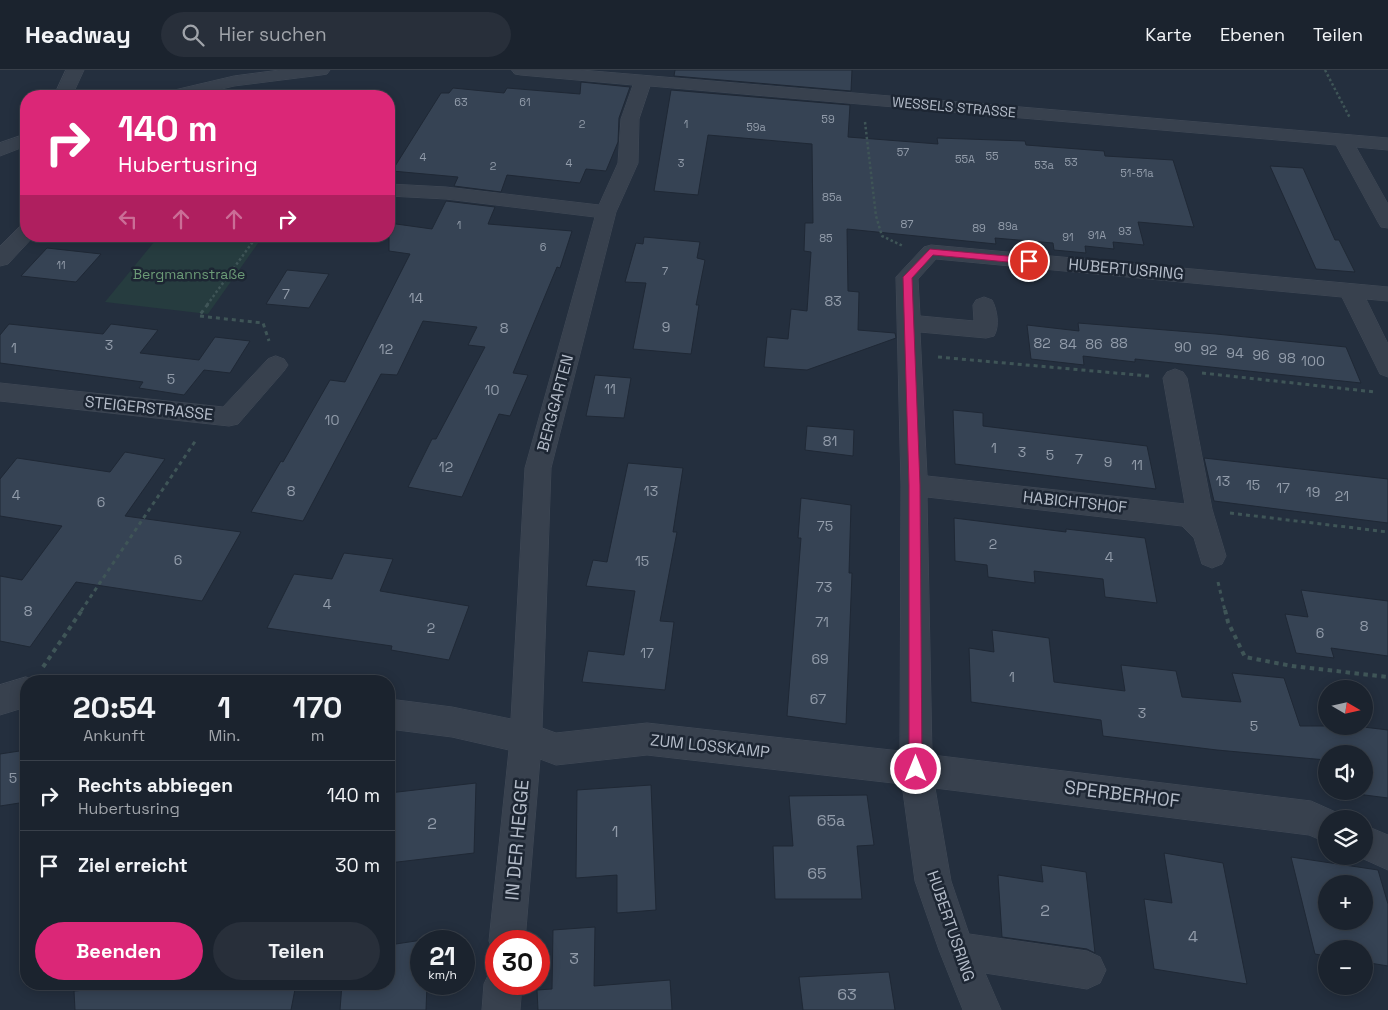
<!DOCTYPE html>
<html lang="de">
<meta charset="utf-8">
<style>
body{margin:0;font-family:"Space Grotesk",sans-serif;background:#282f3a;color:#f1f3f6;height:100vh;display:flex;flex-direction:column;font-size:19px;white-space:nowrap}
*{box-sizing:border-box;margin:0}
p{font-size:16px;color:#a0a4aa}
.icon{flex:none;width:28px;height:28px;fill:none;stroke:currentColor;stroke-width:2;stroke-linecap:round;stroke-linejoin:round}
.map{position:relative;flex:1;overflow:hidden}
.drawer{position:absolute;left:20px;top:605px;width:375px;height:315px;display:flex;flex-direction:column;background:#1b232e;border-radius:20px;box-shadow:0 2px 12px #0003,0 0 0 1px #39404a}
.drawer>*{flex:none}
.hud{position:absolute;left:20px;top:20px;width:375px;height:152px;border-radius:20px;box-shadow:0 2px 12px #0003,0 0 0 1px #39404a;background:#db2777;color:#fff;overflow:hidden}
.needle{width:32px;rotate:99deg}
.fabs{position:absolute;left:1318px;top:610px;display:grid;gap:10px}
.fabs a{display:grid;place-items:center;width:55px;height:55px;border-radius:50%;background:#1b232e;box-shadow:0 2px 12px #0003,0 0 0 1px #39404a;font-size:25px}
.speed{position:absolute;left:410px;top:860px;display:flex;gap:10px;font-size:25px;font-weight:700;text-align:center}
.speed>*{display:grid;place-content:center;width:65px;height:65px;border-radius:50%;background:#1b232e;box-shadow:0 2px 12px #0003,0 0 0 1px #39404a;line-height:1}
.speed small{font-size:12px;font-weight:400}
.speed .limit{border:8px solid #d22;background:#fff;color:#111}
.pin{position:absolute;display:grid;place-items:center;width:42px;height:42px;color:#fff;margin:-21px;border:2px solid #fff;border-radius:50%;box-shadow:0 1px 5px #0007}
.me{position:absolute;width:55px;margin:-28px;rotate:0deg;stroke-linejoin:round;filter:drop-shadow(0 0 4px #0008)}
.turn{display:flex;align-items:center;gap:18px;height:105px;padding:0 15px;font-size:22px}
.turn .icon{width:65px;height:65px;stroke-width:2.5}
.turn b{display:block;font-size:35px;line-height:42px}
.lanes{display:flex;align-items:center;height:48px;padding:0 15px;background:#0003;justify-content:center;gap:25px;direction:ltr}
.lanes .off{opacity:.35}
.eta{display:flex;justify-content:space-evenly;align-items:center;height:85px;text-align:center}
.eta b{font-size:30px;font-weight:600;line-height:35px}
.button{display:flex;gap:10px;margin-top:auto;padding:10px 15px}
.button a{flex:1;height:58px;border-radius:30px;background:#db2777;color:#fff;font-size:20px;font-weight:600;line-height:58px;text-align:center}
.button a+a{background:#282f3a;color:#f1f3f6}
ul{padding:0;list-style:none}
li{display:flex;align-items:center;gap:15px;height:70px;padding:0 15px;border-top:1px solid #39404a}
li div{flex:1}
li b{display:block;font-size:19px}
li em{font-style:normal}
header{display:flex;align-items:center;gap:30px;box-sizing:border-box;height:70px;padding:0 25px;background:#1b232e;border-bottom:1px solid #39404a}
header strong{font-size:24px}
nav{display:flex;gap:28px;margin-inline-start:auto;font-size:18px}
.search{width:350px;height:45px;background:#282f3a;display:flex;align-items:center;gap:12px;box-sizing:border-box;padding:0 18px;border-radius:28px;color:#a0a4aa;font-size:19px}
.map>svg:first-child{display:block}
.green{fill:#263c3f}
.building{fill:#364354;stroke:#1f2835;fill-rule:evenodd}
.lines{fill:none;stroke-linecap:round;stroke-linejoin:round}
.minor-casing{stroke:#414a57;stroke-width:1}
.path-far2{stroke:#3f5557;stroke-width:2.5;stroke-dasharray:2.5 2.5;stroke-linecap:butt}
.path-far1{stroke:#3f5557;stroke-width:3;stroke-dasharray:4 4;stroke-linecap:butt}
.path{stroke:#3f5557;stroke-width:4;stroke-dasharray:4.5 4.5;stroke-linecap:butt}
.minor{fill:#38414e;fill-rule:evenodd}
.route{fill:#db2777;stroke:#8e194d}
.labels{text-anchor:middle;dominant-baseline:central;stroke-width:5;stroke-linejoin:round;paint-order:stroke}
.far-number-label{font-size:11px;fill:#929caa}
.far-street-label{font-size:14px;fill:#b4bcc9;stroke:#1d2633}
.far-park-label{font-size:14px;fill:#6b9a76;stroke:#1d2633}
.number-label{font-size:14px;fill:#929caa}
.street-label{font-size:16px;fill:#b4bcc9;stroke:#1d2633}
.near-number-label{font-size:16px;fill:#929caa}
.near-street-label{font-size:19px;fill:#b4bcc9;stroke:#1d2633}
</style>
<header>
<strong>Headway</strong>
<div class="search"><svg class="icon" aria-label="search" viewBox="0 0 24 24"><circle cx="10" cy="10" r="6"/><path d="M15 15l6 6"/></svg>Hier suchen</div>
<nav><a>Karte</a><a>Ebenen</a><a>Teilen</a></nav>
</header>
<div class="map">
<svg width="1388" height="940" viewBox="0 0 1388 940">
<rect width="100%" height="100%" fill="#242f3e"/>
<path class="green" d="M159 166H232L261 169 208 244 105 232Z"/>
<g class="building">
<path d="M675 0H852L851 21 674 6Z"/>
<path d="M581 12 630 17 619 48 618 72 606 101 586 99 580 113 507 105 501 122 454 116 458 107 392 101 441 23H449L453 18 504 23 507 18 580 24Z"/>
<path d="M671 20 850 35 848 67 938 74 937 68 1025 71 1026 75 1104 81 1105 86 1173 90 1194 157 1138 152 1144 175 1113 172 1114 179 1085 176 1086 183 1054 180 1053 173 995 168 996 174 847 159 848 221 859 222 858 260 895 263 896 268 807 300 764 297 767 267 788 269 791 239 807 241 811 182 804 181 805 153H813L812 74 708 65 698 125 654 121Z"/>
<path d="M1270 96 1303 98 1335 170H1339L1355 202 1316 199Z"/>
<path d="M446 131 495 137 488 154 572 161 560 198 557 197 513 303 528 305 510 346 499 344 462 427 408 417 432 369H436L485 277 468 275 477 257 423 251 397 305 381 304 303 451 251 442 281 391 283 392 330 310 345 312 410 184 389 181V153L432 159Z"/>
<path d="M644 167 700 172 697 188 705 190 696 235H699L691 284 633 279 646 213 625 212 636 173 643 174Z"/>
<path d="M47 178 101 184 76 212 21 206Z"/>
<path d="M287 200 329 204 309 238 266 234Z"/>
<path d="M1078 253 1216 264 1346 277 1361 313 1135 289V292L1083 286 1084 295 1031 289 1027 255 1079 261Z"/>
<path d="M9 254 103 264 111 254 158 260 140 283 199 290 215 267 250 271 230 303 204 300 184 325 139 318 143 312 0 293V265Z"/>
<path d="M595 305 631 308 624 348 586 346Z"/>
<path d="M953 340 983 343V356L1147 376 1156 419 955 394Z"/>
<path d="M807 356 854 360 853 386 805 380Z"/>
<path d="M125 382 165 389 125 446 241 462 202 531 76 512 30 577 0 571V506L22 510 62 456 0 446V409L17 388 110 402Z"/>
<path d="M1204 388 1388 409V453L1214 431Z"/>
<path d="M628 393 683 398 673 462H677L660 551 674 552 665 620 582 612 588 581 624 585 635 521 586 516 593 490 607 492Z"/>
<path d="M801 428 851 435 849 503H852L846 654 787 646 801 468H798Z"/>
<path d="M954 448 1066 462V459L1145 468 1157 533 1105 527 1103 509 1034 501 1035 513 988 507 987 495 955 491Z"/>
<path d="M344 483 393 489 380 521 469 536 449 590 391 580 392 576 267 558 294 504 332 509Z"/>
<path d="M1301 520 1388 531V586L1331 578 1334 588 1296 583 1285 544 1308 547Z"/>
<path d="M992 560 1049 568 1054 612 1125 621 1121 595 1176 601 1182 627 1241 632 1232 603 1284 608 1300 656H1355L1388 660V728L1357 724 1356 721H1364V684H1326V690L1217 680 1103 666 1101 650 971 632 969 578 994 582Z"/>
<path d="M26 680V732L0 736V684Z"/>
<path d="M476 713 474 783 389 793V723Z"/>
<path d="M651 715 656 840 617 843V805L576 808 577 720Z"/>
<path d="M867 725 874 775 857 776 862 829H775L773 776H793L789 726Z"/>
<path d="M1164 783 1223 793 1247 914 1154 899 1144 829 1172 833Z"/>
<path d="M1291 787 1378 800 1388 834V896L1364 892V879H1326V886L1315 884ZM1326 814H1364V851H1326Z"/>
<path d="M1041 795 1086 802 1095 883 1087 879 1002 867 998 805 1043 812Z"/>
<path d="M595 857 594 916 670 910 672 940H538L537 920 552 919 553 860Z"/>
<path d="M429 869V871H421V914H427L426 940H340L342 914H389V875Z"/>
<path d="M889 902 895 940H803L799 907Z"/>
<path d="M156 914H296L291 940H75L74 921Z"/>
</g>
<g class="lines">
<g class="minor-casing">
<g id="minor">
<path d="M66 0H84L72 26H54Z"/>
<path d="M280 0H330L327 4 321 5 234 16 193 26H163L166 22 234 6Z"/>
<path d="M512 0H581L1388 68V80L1356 77 1388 134V158L1381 157 1378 152 1336 75 650 16 639 49 638 93 616 142 551 398 542 658 556 663 647 653 900 681 901 415 896 207 924 177 931 175 1388 217V231L1366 229 1388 274V307L1380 304 1342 227 936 189 918 209 920 246 974 251 973 235 976 230 984 227 992 230C997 239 1000 256 994 266L986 268 920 262 927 406 1185 434 1163 308 1167 302 1175 299 1183 302 1187 308 1212 439 1226 486 1222 494 1212 498 1202 494 1194 468 1182 456 927 427 932 685 1311 731 1338 743 1340 749H1326V772L1309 765 935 718 951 811 969 864 1087 881 1100 887 1106 900 1100 913 1087 919 985 903 1001 940H963L939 880 915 811 902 714 647 685 556 695 540 689 525 871H496V885L494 884 489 871 509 680 452 667 389 659V629L452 637 511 649 525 398 595 147 446 129 389 126V114L446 117 599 135 618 93 621 49 633 15 521 5 515 4Z"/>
<path d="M26 64V76L0 86V73Z"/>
<path d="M26 155V166H34L8 194 0 196V176L19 157Z"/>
<path d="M276 286 284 289 288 295 284 301 238 354 229 356 0 331V313L223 337 268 289Z"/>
<path d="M26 607 36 611H26V637L0 645V615Z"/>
<path d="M1364 755 1388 765V800L1357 786H1364Z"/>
<path d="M496 898V914H522L520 940H482L484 914 490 901Z"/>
</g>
</g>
<g class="path-far2">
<path d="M1325 0 1350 48"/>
<path d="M865 52 876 146 882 166 903 176"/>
<path d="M207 235 257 166"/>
</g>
<g class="path-far1">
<path d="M208 234 199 246 263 253 269 271"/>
<path d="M938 287 1149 306"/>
<path d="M1202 303 1375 322"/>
<path d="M1230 443 1388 462"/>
<path d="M1218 512 1225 541"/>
<path d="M81 541 196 370"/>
</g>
<g class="path">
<path d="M1225 540 1228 552 1245 587 1292 596 1388 607"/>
<path d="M43 597 82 540"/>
</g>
<use href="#minor" class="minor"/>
</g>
<path class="route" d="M930 179 1029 188 1033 191 1029 194 933 185 912 208 920 415 922 699 921 704 916 705 911 704 909 699V415L903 207Z"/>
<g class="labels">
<g class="far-number-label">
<text x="461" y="32">63</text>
<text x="525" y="32">61</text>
<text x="828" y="49">59</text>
<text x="582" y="54">2</text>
<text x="686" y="54">1</text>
<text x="756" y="57">59a</text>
<text x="903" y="82">57</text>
<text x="992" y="86">55</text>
<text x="423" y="87">4</text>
<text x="965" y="89">55A</text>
<text x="1071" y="92">53</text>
<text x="569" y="93">4</text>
<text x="681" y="93">3</text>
<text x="1044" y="95">53a</text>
<text x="493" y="96">2</text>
<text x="1137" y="103">51-51a</text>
<text x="832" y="127">85a</text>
<text x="907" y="154">87</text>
<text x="459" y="155">1</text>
<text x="1008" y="156">89a</text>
<text x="979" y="158">89</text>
<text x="1125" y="161">93</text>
<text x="1097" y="165">91A</text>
<text x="1068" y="167">91</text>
<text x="826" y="168">85</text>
<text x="543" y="177">6</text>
<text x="61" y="195">11</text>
<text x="665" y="201">7</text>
</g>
<g class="far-street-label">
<text transform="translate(954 37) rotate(5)">WESSELS STRASSE</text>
</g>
<g class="far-park-label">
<text x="189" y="204">Bergmannstraße</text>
</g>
<g class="number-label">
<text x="286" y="224">7</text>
<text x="416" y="228">14</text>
<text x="833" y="231">83</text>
<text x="666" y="257">9</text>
<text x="504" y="258">8</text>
<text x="1042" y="273">82</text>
<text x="1119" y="273">88</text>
<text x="1068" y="274">84</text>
<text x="1094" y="274">86</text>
<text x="109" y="275">3</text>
<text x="1183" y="277">90</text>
<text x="14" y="278">1</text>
<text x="386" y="279">12</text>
<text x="1209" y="280">92</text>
<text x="1235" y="283">94</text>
<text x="1261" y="285">96</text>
<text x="1287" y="288">98</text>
<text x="1313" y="291">100</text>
<text x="171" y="309">5</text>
<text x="610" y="319">11</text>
<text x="492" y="320">10</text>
<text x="332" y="350">10</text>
<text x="830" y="371">81</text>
<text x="994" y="378">1</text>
<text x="1022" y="382">3</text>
<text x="1050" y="385">5</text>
<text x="1079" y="389">7</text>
<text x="1108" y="392">9</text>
<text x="1137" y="395">11</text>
<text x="446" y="397">12</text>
<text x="1223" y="411">13</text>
<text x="1253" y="415">15</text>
<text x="1283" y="418">17</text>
<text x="291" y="421">8</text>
<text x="651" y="421">13</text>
<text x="1313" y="422">19</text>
<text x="16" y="425">4</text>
<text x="1342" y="426">21</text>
<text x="101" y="432">6</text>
<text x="825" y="456">75</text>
<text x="993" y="474">2</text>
<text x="1109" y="487">4</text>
<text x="178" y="490">6</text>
<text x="642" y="491">15</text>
<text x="824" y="517">73</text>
<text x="327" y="534">4</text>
<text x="28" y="541">8</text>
<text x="822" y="552">71</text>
<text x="1364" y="556">8</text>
<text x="431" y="558">2</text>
<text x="1320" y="563">6</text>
<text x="647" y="583">17</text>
<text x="820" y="589">69</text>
<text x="1012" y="607">1</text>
<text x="818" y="629">67</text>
<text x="1142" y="643">3</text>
<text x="1254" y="656">5</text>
<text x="13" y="708">5</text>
</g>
<g class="street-label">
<text transform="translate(1126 199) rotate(5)">HUBERTUSRING</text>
<text transform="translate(555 333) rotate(-75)">BERGGARTEN</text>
<text transform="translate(149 338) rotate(6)">STEIGERSTRASSE</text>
<text transform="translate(1075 432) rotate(6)">HABICHTSHOF</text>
<text transform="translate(710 676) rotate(6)">ZUM LOSSKAMP</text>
<text transform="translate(951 856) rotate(71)">HUBERTUSRING</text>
</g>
<g class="near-number-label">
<text x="831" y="750">65a</text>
<text x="432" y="753">2</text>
<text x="615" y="761">1</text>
<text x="817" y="803">65</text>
<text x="1045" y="840">2</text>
<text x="1193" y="866">4</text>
<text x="574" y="888">3</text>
<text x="847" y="924">63</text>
</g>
<g class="near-street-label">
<text transform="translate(1122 724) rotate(7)">SPERBERHOF</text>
<text transform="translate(517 770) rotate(-85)">IN DER HEGGE</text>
</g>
</g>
</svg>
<div class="fabs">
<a><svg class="needle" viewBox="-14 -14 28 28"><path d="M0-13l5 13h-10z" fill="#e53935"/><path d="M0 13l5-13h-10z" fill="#a0a4aa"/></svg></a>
<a><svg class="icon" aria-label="sound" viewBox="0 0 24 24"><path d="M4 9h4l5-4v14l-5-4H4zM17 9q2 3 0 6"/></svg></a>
<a><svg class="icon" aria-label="layers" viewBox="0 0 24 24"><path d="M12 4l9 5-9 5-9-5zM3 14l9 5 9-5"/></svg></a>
<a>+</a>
<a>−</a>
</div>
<div class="speed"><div>21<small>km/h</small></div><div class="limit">30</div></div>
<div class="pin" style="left:1029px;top:191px;background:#d93025"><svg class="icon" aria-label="arrive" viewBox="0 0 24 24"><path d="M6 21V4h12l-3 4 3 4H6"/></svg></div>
<svg class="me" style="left:916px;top:699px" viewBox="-20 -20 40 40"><circle r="17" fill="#db2777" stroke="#fff" stroke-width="3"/><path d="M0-11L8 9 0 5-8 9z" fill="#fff"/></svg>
<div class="hud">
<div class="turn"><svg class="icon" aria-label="right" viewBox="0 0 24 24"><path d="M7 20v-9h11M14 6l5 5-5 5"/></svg><div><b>140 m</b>Hubertusring</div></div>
<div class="lanes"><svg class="icon off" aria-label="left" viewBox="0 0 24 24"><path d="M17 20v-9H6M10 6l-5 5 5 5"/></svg><svg class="icon off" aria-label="ahead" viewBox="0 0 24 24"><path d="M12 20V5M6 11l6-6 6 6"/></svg><svg class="icon off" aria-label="ahead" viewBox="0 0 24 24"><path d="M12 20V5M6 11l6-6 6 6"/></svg><svg class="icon" aria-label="right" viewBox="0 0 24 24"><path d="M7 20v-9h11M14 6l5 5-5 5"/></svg></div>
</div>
<section class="drawer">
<div class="eta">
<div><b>20:54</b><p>Ankunft</p></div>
<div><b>1</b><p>Min.</p></div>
<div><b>170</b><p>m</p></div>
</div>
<ul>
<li><svg class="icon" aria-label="right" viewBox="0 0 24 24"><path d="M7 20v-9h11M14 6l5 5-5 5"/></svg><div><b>Rechts abbiegen</b><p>Hubertusring</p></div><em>140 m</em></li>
<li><svg class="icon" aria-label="arrive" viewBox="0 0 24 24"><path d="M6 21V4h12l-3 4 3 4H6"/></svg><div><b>Ziel erreicht</b></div><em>30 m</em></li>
</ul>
<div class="button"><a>Beenden</a><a>Teilen</a></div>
</section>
</div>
